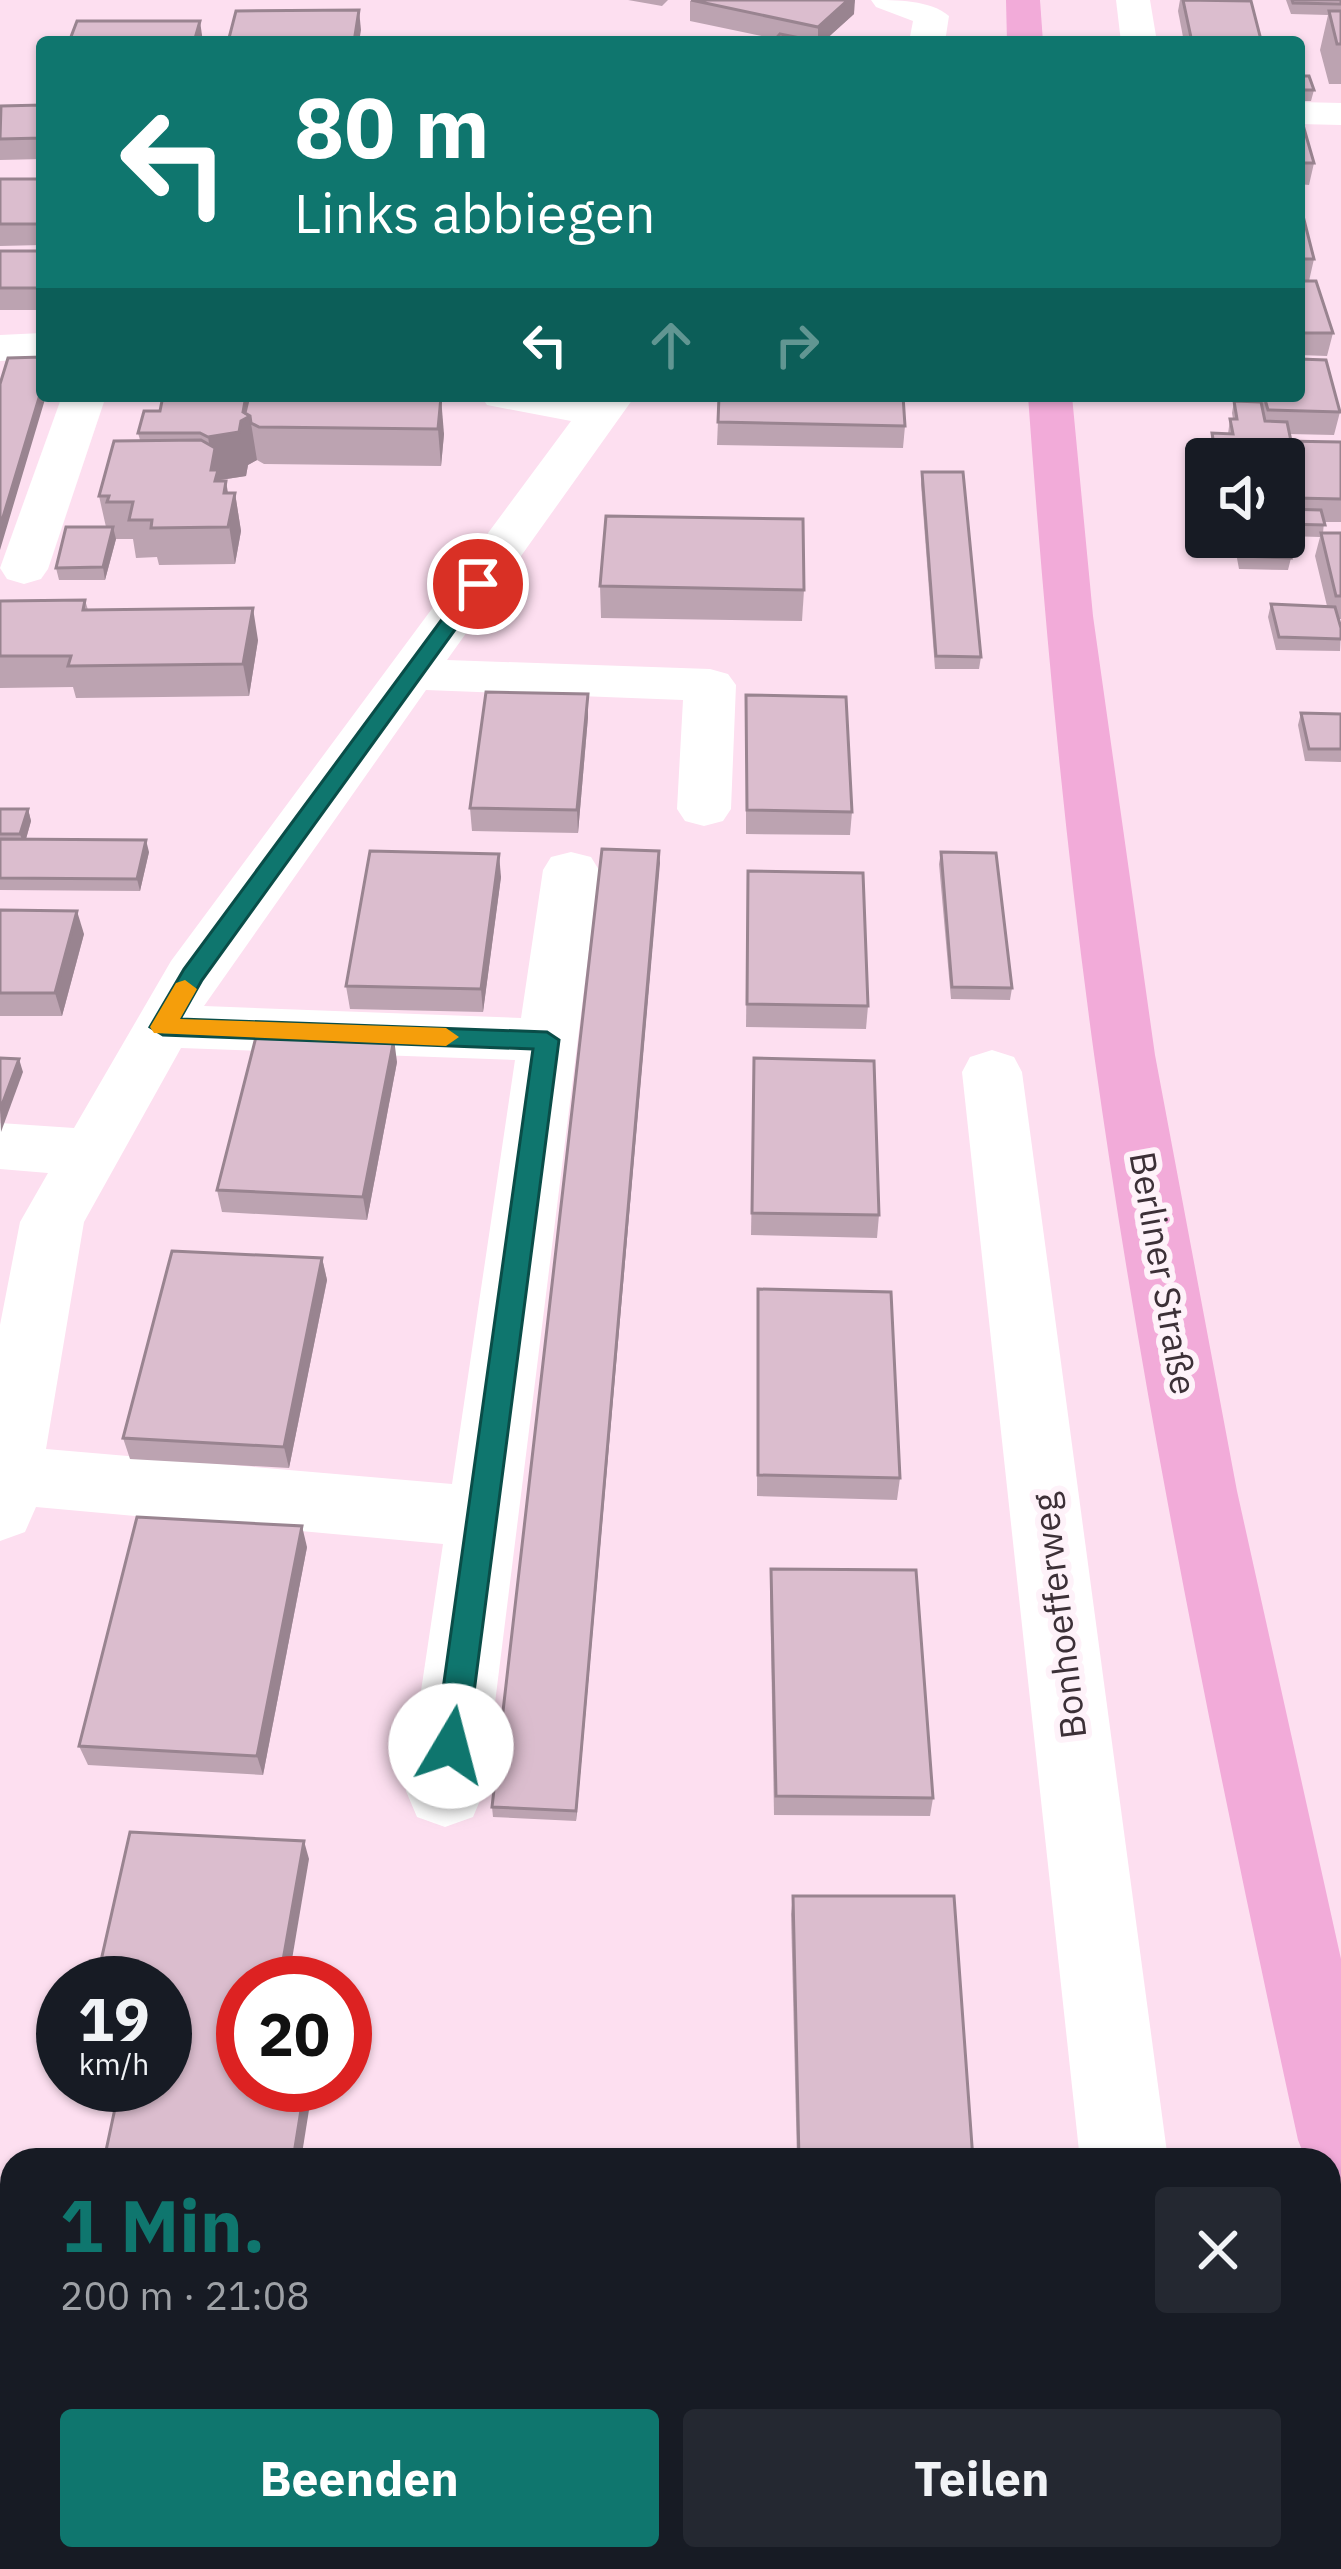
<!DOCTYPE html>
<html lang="de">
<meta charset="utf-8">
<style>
body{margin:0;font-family:"IBM Plex Sans",sans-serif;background:#242831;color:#f1f3f6;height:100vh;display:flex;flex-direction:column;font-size:45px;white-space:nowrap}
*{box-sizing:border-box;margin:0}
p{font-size:39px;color:#9ea1a6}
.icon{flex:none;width:66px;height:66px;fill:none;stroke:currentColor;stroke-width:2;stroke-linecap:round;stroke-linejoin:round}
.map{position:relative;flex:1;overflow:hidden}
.details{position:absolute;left:0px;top:2148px;width:1341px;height:423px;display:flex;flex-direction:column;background:#171b24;border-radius:36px 36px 0 0;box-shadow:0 3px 9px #0004}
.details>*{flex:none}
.hud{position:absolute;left:36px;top:36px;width:1269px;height:366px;border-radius:12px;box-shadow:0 3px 9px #0004;background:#0f766e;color:#fff;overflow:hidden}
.fabs{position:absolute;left:1185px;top:438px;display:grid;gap:24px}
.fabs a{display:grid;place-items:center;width:120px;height:120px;border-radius:12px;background:#171b24;box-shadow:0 3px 9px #0004;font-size:60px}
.speed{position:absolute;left:36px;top:1956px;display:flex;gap:24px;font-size:60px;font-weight:700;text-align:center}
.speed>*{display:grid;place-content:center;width:156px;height:156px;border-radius:50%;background:#171b24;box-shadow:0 3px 9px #0004;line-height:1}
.speed small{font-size:30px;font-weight:400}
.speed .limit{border:18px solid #d22;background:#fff;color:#111}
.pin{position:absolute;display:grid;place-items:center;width:102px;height:102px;color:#fff;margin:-51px;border:6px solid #fff;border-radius:50%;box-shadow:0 3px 12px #0007}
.me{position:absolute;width:132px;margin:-66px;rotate:8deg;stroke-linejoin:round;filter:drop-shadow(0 0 9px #0008)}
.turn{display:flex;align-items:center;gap:42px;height:252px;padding:0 60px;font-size:54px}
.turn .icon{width:156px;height:156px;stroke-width:2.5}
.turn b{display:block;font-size:84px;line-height:102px}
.lanes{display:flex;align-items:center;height:114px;padding:0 60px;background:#0003;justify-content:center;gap:60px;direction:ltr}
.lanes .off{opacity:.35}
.round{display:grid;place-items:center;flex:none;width:126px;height:126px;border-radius:12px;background:#242831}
.overview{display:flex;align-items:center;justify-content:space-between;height:204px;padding:0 60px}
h1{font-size:72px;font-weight:700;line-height:90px;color:#0f766e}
.action{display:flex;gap:24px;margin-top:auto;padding:24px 60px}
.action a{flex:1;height:138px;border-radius:12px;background:#0f766e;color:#fff;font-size:48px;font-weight:700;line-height:138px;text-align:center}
.action a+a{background:#242831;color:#f1f3f6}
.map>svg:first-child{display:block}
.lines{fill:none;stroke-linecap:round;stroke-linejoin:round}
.minor{fill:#fff;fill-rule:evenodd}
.major{fill:#f2abd9;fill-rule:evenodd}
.wall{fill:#bca3b1}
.shaded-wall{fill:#998490}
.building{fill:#dbbdce;stroke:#998490;stroke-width:3}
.route{fill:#0f766e;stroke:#0a4d48;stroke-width:3}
.slow{fill:#f59e0b}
.labels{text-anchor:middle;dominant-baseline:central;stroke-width:12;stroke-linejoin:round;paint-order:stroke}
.street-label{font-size:36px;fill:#3c3037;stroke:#fef2f9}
</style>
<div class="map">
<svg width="1341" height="2569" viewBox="0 0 1341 2569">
<rect width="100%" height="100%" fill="#fddff0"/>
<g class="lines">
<g class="minor">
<path d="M871 0C896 0 931 0 949 16L945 42H909L913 21 876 7Z"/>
<path d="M1116 0H1150L1157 42H1121Z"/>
<path d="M1299 102 1341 103V125L1299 124Z"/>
<path d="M42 333V359L0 361V335Z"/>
<path d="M62 396H106L48 569 41 579 24 584 7 579 0 568Z"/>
<path d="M481 396H635L447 660 710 669 728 674 736 685 731 809 723 821 704 826 685 821 677 809 683 700 426 690 204 1006 521 1018 543 870 551 857 571 852 591 857 599 870 484 1791 473 1817 445 1827 417 1817 406 1791 443 1544 36 1507 25 1532 0 1541V1325L20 1222 48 1173 0 1169V1123L74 1128 171 961 571 421 487 405ZM181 1048 515 1060 452 1484 46 1449 84 1222Z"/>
<path d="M992 1050 1014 1057 1022 1072 1168 2160H1080L962 1072 970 1057Z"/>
<path d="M0 2327 12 2328V2420L0 2419Z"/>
</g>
<g class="major">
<path d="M1006 0H1040L1043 42H1007Z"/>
<path d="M1028 396H1072L1093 616 1155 1055 1237 1491 1341 1959V2183L1329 2178V2160H1306L1298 2140C1220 1780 1145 1419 1094 1054 1064 835 1044 616 1028 396Z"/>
</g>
</g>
<g class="wall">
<path d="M628 0H668L662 6Z"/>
<path d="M1180 0H1238L1261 42H1184L1178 11Z"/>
<path d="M1286 0H1341V84H1329L1320 50 1328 15 1291 14Z"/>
<path d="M690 1 854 14 823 42 776 39 690 21Z"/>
<path d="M1299 76 1314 90 1311 101H1299Z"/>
<path d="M42 105V159L0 160V109Z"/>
<path d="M1299 125 1314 163 1309 185 1299 184Z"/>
<path d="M0 179H42V245L0 246Z"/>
<path d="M1299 204 1314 259 1309 281 1333 333 1327 356 1299 355Z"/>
<rect x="0" y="251" width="42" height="59"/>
<path d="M429 396 444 434 441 466 264 464 257 460 248 465 246 476 220 480 228 493H235L241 531 235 564 159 565 157 557 136 558 133 539H116L105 580H59L56 568 106 527 99 496 140 440 138 433Z"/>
<path d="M719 396 905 426 903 448 717 445Z"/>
<path d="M1254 396H1299L1340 412 1334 435 1289 434 1291 441 1341 442V522H1324L1323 533H1341V619H1339L1341 628 1340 651 1276 650 1268 617 1271 604 1327 606 1315 556 1320 537 1286 536 1291 558 1288 570 1239 569 1233 537H1284V509H1287L1284 497V459L1212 457 1210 445 1212 433 1228 434 1230 419H1233L1232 413 1234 401 1256 402Z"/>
<path d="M922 472 981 657 979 669H935L921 484Z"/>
<path d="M600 586 804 590 802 621 601 618Z"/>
<path d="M85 600 88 610 258 640 249 696 76 698 73 687 0 688V601Z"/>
<path d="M1301 713 1341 714V762L1305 761 1298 725Z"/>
<path d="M588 717 578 833 472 831 470 808Z"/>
<path d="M746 718 852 812 850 835 746 834Z"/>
<path d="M0 809H28L31 821 26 839 149 852 140 891 0 890Z"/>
<path d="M659 851 576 1821 493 1817 492 1807Z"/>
<path d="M941 852 1012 988 1010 1000 951 999 939 864Z"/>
<path d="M748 871 868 1006 866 1029 746 1027Z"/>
<path d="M501 877 483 1012 350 1009 346 986Z"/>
<path d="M0 910 84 934 62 1016H0Z"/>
<path d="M754 1058 879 1215 877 1238 751 1235Z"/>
<path d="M397 1062 367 1220 222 1212 217 1190Z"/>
<path d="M322 1258 327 1280 289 1468 130 1459 123 1438Z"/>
<path d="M758 1289 900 1478 897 1500 757 1496Z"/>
<path d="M307 1547 263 1775 88 1765 79 1746Z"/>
<path d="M771 1569 933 1798 930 1816 774 1815 770 1589Z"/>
<path d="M793 1896 973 2160H797L791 1914Z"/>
<path d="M1158 2559H1262L1265 2569H1160Z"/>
</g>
<g class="shaded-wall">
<path d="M848 0H855L854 14 823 42H818V27Z"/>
<path d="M359 10 361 30 359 42H354Z"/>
<path d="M200 21 203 42H194Z"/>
<path d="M42 388V396H46L0 550V527Z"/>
<path d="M246 396H256L251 423 257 460 248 465 246 476 220 480 225 507 211 470 212 462 208 437 243 412Z"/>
<path d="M441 397 444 434 441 466 438 429Z"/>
<path d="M226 481 231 511 235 493 241 531 235 564 224 493Z"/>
<path d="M113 527 116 539 105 580 103 567Z"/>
<path d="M253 608 258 640 249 696 243 664Z"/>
<path d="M588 694V717L578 833 577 810Z"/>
<path d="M28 809 31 821 24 846 20 834Z"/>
<path d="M146 840 149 852 140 891 137 879Z"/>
<path d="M659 851 660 863 576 1821V1811Z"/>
<path d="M499 854 501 877 483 1012 481 989Z"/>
<path d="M77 911 84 934 62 1016 55 993Z"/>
<path d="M394 1039 397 1062 367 1220 363 1197Z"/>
<path d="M19 1059 23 1072 1 1132 0 1110Z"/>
<path d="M322 1258 327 1280 289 1468 284 1447Z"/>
<path d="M302 1526 307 1547 263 1775 257 1756Z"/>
<path d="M304 1841 309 1859 288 1983H279Z"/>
<path d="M305 2085H313L301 2160H293Z"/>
<path d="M364 2559H373L376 2564 375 2569H364Z"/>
</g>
<g class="building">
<path d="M691 0H848L818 27Z"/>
<path d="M1183 0 1251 1 1261 40H1248V42H1192Z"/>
<path d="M1292 0H1341V4L1293 3Z"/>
<path d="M359 10 354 42H228L236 11Z"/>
<path d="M1329 11H1341V44H1337Z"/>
<path d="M77 21H200L194 42H69Z"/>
<path d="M780 34 820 42H773Z"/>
<path d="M1299 76H1309L1314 90H1299Z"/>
<path d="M42 105V138L0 139 1 106Z"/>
<path d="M1299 125H1303L1314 163H1299Z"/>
<rect x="0" y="179" width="42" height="45"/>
<path d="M1299 204H1300L1314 259H1299Z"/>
<rect x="0" y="251" width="42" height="37"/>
<path d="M1299 281H1316L1333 333H1299Z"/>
<path d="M42 357V388L0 527V384L8 358Z"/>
<path d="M1299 359 1326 360 1340 412 1268 410 1264 396H1299Z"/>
<path d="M163 396H246L243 412 250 416 241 421 239 432 208 437 200 433H138L144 411H160Z"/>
<path d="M249 396H429L441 397 438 429 259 427 251 423 250 416 245 413Z"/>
<path d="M719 396H903L905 426 718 422Z"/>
<path d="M1234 401 1261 402 1265 421 1287 422 1291 441H1282L1280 447 1214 445 1212 433 1233 434 1230 419H1237Z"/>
<path d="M201 440 215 448 211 470H218L215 481H226L224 493H235L228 527 151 528 152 520H129L133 502H107L109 496H99L114 441Z"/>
<path d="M1282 441 1341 442V499L1295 498Z"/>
<path d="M922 472H963L981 657 936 656Z"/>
<path d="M1284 509 1321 510 1325 525 1284 524Z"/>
<path d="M606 516 803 519 804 590 600 586Z"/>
<path d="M1284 526 1291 558 1242 556 1238 537H1284Z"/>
<path d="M66 527H113L103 567 56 568Z"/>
<path d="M1321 533H1341V596H1336Z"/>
<path d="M85 600 83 610 253 608 243 664 68 666 71 656H0V601Z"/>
<path d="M1271 604 1335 607 1341 628V639L1279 637Z"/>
<path d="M486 692 588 694 577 810 470 808Z"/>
<path d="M746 695 846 697 852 812 747 810Z"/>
<path d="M1301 713 1341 714V749H1309Z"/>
<path d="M0 809H28L20 834H0Z"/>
<path d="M0 839 146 840 137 879 0 878Z"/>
<path d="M602 849 659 851 576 1811 492 1807Z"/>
<path d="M370 851 499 854 481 989 346 986Z"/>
<path d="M941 852 996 853 1012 988 952 987Z"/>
<path d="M748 871 863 873 868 1006 747 1004Z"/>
<path d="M0 910 77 911 55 993H0Z"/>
<path d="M257 1033 394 1039 363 1197 217 1190Z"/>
<path d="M0 1058 19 1059 0 1110Z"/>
<path d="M754 1058 874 1061 879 1215 752 1213Z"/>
<path d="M172 1251 322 1258 284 1447 123 1438Z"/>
<path d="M758 1289 891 1292 900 1478 758 1475Z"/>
<path d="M137 1517 302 1526 257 1756 79 1746Z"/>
<path d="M771 1569 916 1570 933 1798 776 1796Z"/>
<path d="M130 1832 304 1841 279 1983H243V2085H305L293 2160H104L120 2085H165V1983H96Z"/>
<path d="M793 1896H954L973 2160H799Z"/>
<path d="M13 2559H364V2569H11Z"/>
<path d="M478 2559H652V2569H477Z"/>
<path d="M685 2559H814L815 2569H685Z"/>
<path d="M1169 2559H1262L1265 2569H1171Z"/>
</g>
<path class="route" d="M471 580 488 584 202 980 180 1019 547 1032 559 1040 467 1746 462 1756 451 1760 440 1756 435 1746 533 1049 163 1035 150 1027 184 969Z"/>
<path class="slow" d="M185 980 197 989 180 1019 446 1028 459 1037 446 1046 154 1033 150 1027 176 983Z"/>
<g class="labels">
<g class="street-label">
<text transform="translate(1164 1273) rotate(80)">Berliner Straße</text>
<text transform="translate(1058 1616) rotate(-97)">Bonhoefferweg</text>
</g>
</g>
</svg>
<div class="fabs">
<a><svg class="icon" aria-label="sound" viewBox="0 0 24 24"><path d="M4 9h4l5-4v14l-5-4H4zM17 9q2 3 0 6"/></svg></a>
</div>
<div class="speed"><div>19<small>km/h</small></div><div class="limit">20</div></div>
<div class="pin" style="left:478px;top:584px;background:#d93025"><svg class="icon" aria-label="arrive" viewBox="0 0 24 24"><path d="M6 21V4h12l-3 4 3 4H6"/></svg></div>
<svg class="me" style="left:451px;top:1746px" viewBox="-20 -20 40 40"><circle r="19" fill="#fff"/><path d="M0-13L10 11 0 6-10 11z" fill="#0f766e"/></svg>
<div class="hud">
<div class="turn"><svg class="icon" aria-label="left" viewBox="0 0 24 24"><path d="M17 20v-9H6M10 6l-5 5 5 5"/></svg><div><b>80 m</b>Links abbiegen</div></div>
<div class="lanes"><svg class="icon" aria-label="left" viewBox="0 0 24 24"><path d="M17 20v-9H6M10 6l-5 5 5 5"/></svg><svg class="icon off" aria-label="ahead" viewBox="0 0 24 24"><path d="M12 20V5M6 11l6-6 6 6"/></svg><svg class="icon off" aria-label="right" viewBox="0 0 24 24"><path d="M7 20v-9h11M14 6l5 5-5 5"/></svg></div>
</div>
<section class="details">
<div class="overview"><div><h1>1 Min.</h1><p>200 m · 21:08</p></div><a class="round"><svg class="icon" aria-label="close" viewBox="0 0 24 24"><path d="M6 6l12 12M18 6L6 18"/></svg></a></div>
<div class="action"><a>Beenden</a><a>Teilen</a></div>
</section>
</div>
